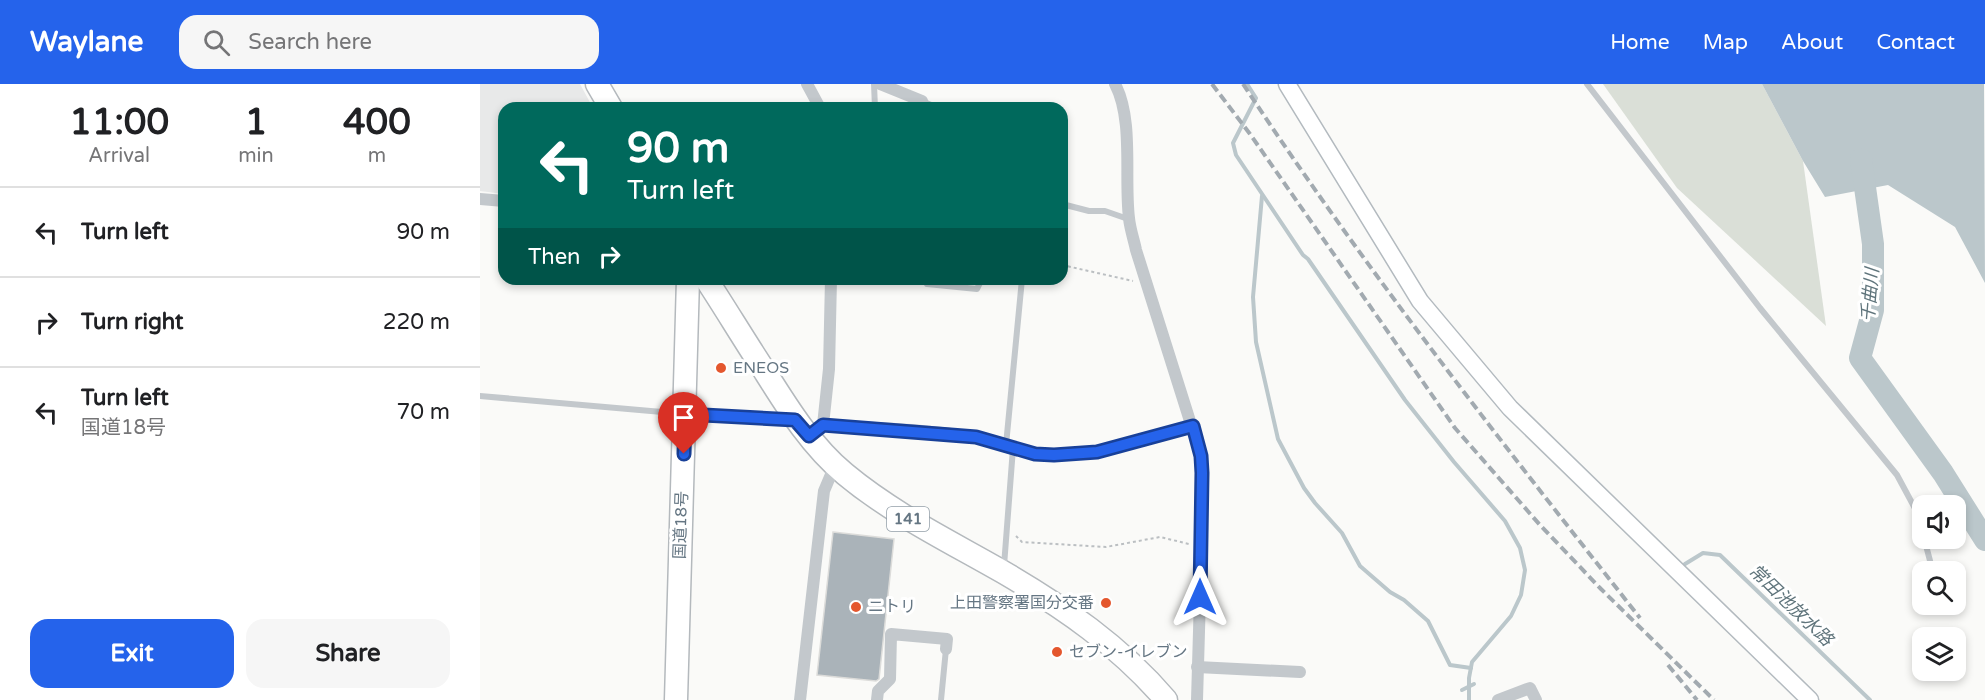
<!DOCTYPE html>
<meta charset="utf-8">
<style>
body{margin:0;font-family:"Varela Round","Noto Sans JP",sans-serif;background:#f6f6f6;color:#202124;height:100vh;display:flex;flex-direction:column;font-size:22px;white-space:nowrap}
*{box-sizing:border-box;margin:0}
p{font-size:20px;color:#757577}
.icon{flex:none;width:33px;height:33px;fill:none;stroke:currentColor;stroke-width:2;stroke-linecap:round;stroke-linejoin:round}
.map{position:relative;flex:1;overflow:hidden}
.side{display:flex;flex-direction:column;background:#fff;width:480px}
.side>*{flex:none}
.guide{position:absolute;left:18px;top:18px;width:570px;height:183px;border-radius:18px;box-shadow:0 3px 9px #0003;background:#00695c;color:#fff;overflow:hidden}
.buttons{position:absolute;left:1432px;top:411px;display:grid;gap:12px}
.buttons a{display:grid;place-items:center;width:54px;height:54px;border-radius:12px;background:#fff;box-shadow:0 3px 9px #0003;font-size:30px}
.pin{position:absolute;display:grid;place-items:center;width:51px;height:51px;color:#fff;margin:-62px -26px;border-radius:50% 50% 50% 0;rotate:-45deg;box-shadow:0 0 6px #0007}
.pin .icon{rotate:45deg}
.me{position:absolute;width:66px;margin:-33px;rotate:0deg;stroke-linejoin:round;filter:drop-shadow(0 0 4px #0008)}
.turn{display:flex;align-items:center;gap:21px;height:126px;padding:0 30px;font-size:27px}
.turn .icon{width:78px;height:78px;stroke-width:2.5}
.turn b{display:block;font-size:42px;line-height:51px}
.then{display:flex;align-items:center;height:57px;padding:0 30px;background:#0003;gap:12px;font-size:22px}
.eta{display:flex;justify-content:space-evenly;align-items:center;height:102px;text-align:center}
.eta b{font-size:36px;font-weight:700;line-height:42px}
.button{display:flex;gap:12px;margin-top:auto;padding:12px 30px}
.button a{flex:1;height:69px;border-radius:18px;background:#2563eb;color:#fff;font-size:24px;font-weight:700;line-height:69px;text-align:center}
.button a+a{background:#f6f6f6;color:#202124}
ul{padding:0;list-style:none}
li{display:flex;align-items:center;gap:18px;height:90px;padding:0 30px;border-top:2px solid #e0e0e0}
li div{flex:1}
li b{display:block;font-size:22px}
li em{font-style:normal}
header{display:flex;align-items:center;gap:36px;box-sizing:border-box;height:84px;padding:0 30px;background:#2563eb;color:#fff}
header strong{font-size:28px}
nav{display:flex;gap:33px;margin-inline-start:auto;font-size:21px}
.search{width:420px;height:54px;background:#f6f6f6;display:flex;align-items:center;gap:15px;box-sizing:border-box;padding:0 21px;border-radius:18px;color:#757577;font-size:22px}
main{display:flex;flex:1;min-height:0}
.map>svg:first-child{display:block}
.built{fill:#e8e9e9}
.green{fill:#dadfd7}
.water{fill:#bbc7cb}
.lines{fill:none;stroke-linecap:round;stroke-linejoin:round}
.stream{stroke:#bbc7cb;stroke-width:4}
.river{stroke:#bbc7cb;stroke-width:22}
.building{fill:#aab3b9;stroke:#dcdcda;stroke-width:1.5}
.secondary-casing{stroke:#b3babf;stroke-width:19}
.highway-casing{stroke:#b4b9bd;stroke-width:25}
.path{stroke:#bbbfc2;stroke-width:2;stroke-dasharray:3 3;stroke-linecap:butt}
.lane{stroke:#c3c8cc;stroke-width:6}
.street{stroke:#c3c8cc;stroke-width:12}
.secondary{stroke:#fff;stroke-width:16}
.highway{stroke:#fff;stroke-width:22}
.rail{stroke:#a2aab0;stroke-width:4;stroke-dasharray:9 4.5;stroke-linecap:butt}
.route-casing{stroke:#184099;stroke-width:15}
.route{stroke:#2563eb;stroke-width:10}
.poi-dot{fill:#e4572e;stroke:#fff;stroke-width:2}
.labels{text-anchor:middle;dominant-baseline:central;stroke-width:6;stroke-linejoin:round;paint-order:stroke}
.shield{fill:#fff;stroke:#939fa8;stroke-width:1.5}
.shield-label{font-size:15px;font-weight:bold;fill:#657683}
.poi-label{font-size:16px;fill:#657683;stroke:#fff;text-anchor:start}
.street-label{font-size:16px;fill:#657683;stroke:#fff}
.water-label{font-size:18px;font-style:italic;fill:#60757c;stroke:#fff}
</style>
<header>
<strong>Waylane</strong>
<div class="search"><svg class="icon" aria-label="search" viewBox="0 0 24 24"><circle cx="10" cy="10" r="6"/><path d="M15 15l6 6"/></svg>Search here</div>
<nav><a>Home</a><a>Map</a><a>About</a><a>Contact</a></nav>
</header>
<main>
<section class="side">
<div class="eta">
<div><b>11:00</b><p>Arrival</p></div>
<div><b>1</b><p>min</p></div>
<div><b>400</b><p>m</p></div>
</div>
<ul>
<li><svg class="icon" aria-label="left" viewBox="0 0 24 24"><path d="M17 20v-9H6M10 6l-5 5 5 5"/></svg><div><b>Turn left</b></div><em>90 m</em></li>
<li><svg class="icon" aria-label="right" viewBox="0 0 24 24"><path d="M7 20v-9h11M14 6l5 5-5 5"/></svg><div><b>Turn right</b></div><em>220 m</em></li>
<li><svg class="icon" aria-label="left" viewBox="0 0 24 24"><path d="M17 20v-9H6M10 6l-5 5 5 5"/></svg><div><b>Turn left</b><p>国道18号</p></div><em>70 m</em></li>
</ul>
<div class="button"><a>Exit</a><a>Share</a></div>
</section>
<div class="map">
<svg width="1505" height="616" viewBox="0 0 1505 616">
<rect width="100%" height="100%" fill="#fafaf8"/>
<path class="built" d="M0 0H100L112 22 75 18 74 24H24V110L0 107Z"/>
<path class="green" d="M1123 0H1282L1323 77 1346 242 1197 104Z"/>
<path class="water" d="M1282 0H1504L1505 199 1475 143 1408 101 1345 113 1323 77Z"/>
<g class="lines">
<g class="stream">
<path d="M767 0 776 14 753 59 756 71 823 171 828 175 925 316 974 378 1025 437 1040 464 1045 486 1041 511 1031 532 992 578 989 594V616"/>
<path d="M782 112 773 213 776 258 798 355 824 404 835 419 862 449 880 482 910 508 924 516 948 537 970 581 991 584"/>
<path d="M1205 480 1223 469 1240 471 1390 616"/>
<path d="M982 606 994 600"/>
</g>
<path class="river" d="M1381 75 1393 160V226L1380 274 1463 389 1505 456"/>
</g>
<path class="building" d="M353 448 414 455 399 595 396 597 337 591Z"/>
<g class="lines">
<g class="secondary-casing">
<path id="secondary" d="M807 0 940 217 1030 324 1330 616"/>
</g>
<g class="highway-casing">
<g id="highway">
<path d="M117 0 131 24"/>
<path d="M226 195C245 224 263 254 282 283 306 321 330 361 365 390 413 430 469 457 523 488 583 523 640 562 686 616"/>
<path d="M196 616 208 195"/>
</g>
</g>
<g class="path">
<path d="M582 181 653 197"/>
<path d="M536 452 542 458 626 463 680 453 709 460"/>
</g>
<g class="lane">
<path d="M394 0 395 24"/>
<path d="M1107 0 1280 224 1417 391 1438 430 1443 450"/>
<path d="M442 17 458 24"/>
<path d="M582 120 609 127H625L648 135"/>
<path d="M528 195 542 197"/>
<path d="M447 200 497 205 502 195"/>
<path d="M0 312 205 330 309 336"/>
<path d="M526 361 542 195"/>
<path d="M1444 454 1453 488"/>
<path d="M524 482 533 364"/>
<path d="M461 616 466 565"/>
</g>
<g class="street">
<path d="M327 0 340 24"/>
<path d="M400 0 442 17"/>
<path d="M635 0C654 36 644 94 649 134 650 145 654 156 656 166L721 372 720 513 717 616"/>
<path d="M0 115 24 117"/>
<path d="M343 341 349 285 351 195"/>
<path d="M329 352 343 341C392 344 445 345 494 353 521 357 545 371 574 371 622 371 667 355 713 342"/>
<path d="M717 583 820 588"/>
<path d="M320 616 344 407 355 381"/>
<path d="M397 616 398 607 410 595 411 550 467 555 466 565"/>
<path d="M1018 616 1050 604 1056 616"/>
</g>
<use href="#secondary" class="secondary"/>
<use href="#highway" class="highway"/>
<g class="rail">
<path d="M732 0 770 50 975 344 1060 441 1121 505 1234 616"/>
<path d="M763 0C885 185 1023 360 1160 534"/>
<path d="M1188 581 1217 616"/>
</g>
</g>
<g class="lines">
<g class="route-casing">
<path id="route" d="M204 370 205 330 315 336 329 352 343 341 496 353 555 370 574 371 617 368 713 342 721 372 722 389 720 513"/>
</g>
<use href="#route" class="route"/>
</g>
<g class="poi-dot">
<circle cx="241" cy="284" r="6"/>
<circle cx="626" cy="519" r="6"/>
<circle cx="376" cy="523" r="6"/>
<circle cx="577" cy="568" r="6"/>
</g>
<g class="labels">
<rect class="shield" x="407" y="423" width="42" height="24" rx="4.5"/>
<g class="shield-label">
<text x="428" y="435">141</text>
</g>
<g class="poi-label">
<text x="253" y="284">ENEOS</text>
<text x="614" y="519" text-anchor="end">上田警察署国分交番</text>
<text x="388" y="523">ニトリ</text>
<text x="589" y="568">セブン-イレブン</text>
</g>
<g class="street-label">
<text transform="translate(201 441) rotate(-88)">国道18号</text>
</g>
<g class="water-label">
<text transform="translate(1390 211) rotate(-85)">千曲川</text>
<text transform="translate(1311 521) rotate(44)">常田池放水路</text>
</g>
</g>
</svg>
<div class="buttons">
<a><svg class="icon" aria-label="sound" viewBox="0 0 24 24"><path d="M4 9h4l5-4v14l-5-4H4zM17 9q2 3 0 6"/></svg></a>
<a><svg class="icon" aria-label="search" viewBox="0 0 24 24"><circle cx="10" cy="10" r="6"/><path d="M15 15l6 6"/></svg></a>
<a><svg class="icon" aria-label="layers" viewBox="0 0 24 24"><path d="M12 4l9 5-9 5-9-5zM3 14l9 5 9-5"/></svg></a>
</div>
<div class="pin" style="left:204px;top:370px;background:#d93025"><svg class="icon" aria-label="arrive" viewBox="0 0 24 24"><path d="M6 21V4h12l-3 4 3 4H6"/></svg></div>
<svg class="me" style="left:720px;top:513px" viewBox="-20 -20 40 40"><path d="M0-17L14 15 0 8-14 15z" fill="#2563eb" stroke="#fff" stroke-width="4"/></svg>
<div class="guide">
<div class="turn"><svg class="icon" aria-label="left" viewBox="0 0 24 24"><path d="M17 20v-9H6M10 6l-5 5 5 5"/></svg><div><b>90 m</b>Turn left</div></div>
<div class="then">Then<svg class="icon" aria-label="right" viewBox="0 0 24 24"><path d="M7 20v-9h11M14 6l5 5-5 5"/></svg></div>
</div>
</div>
</main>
